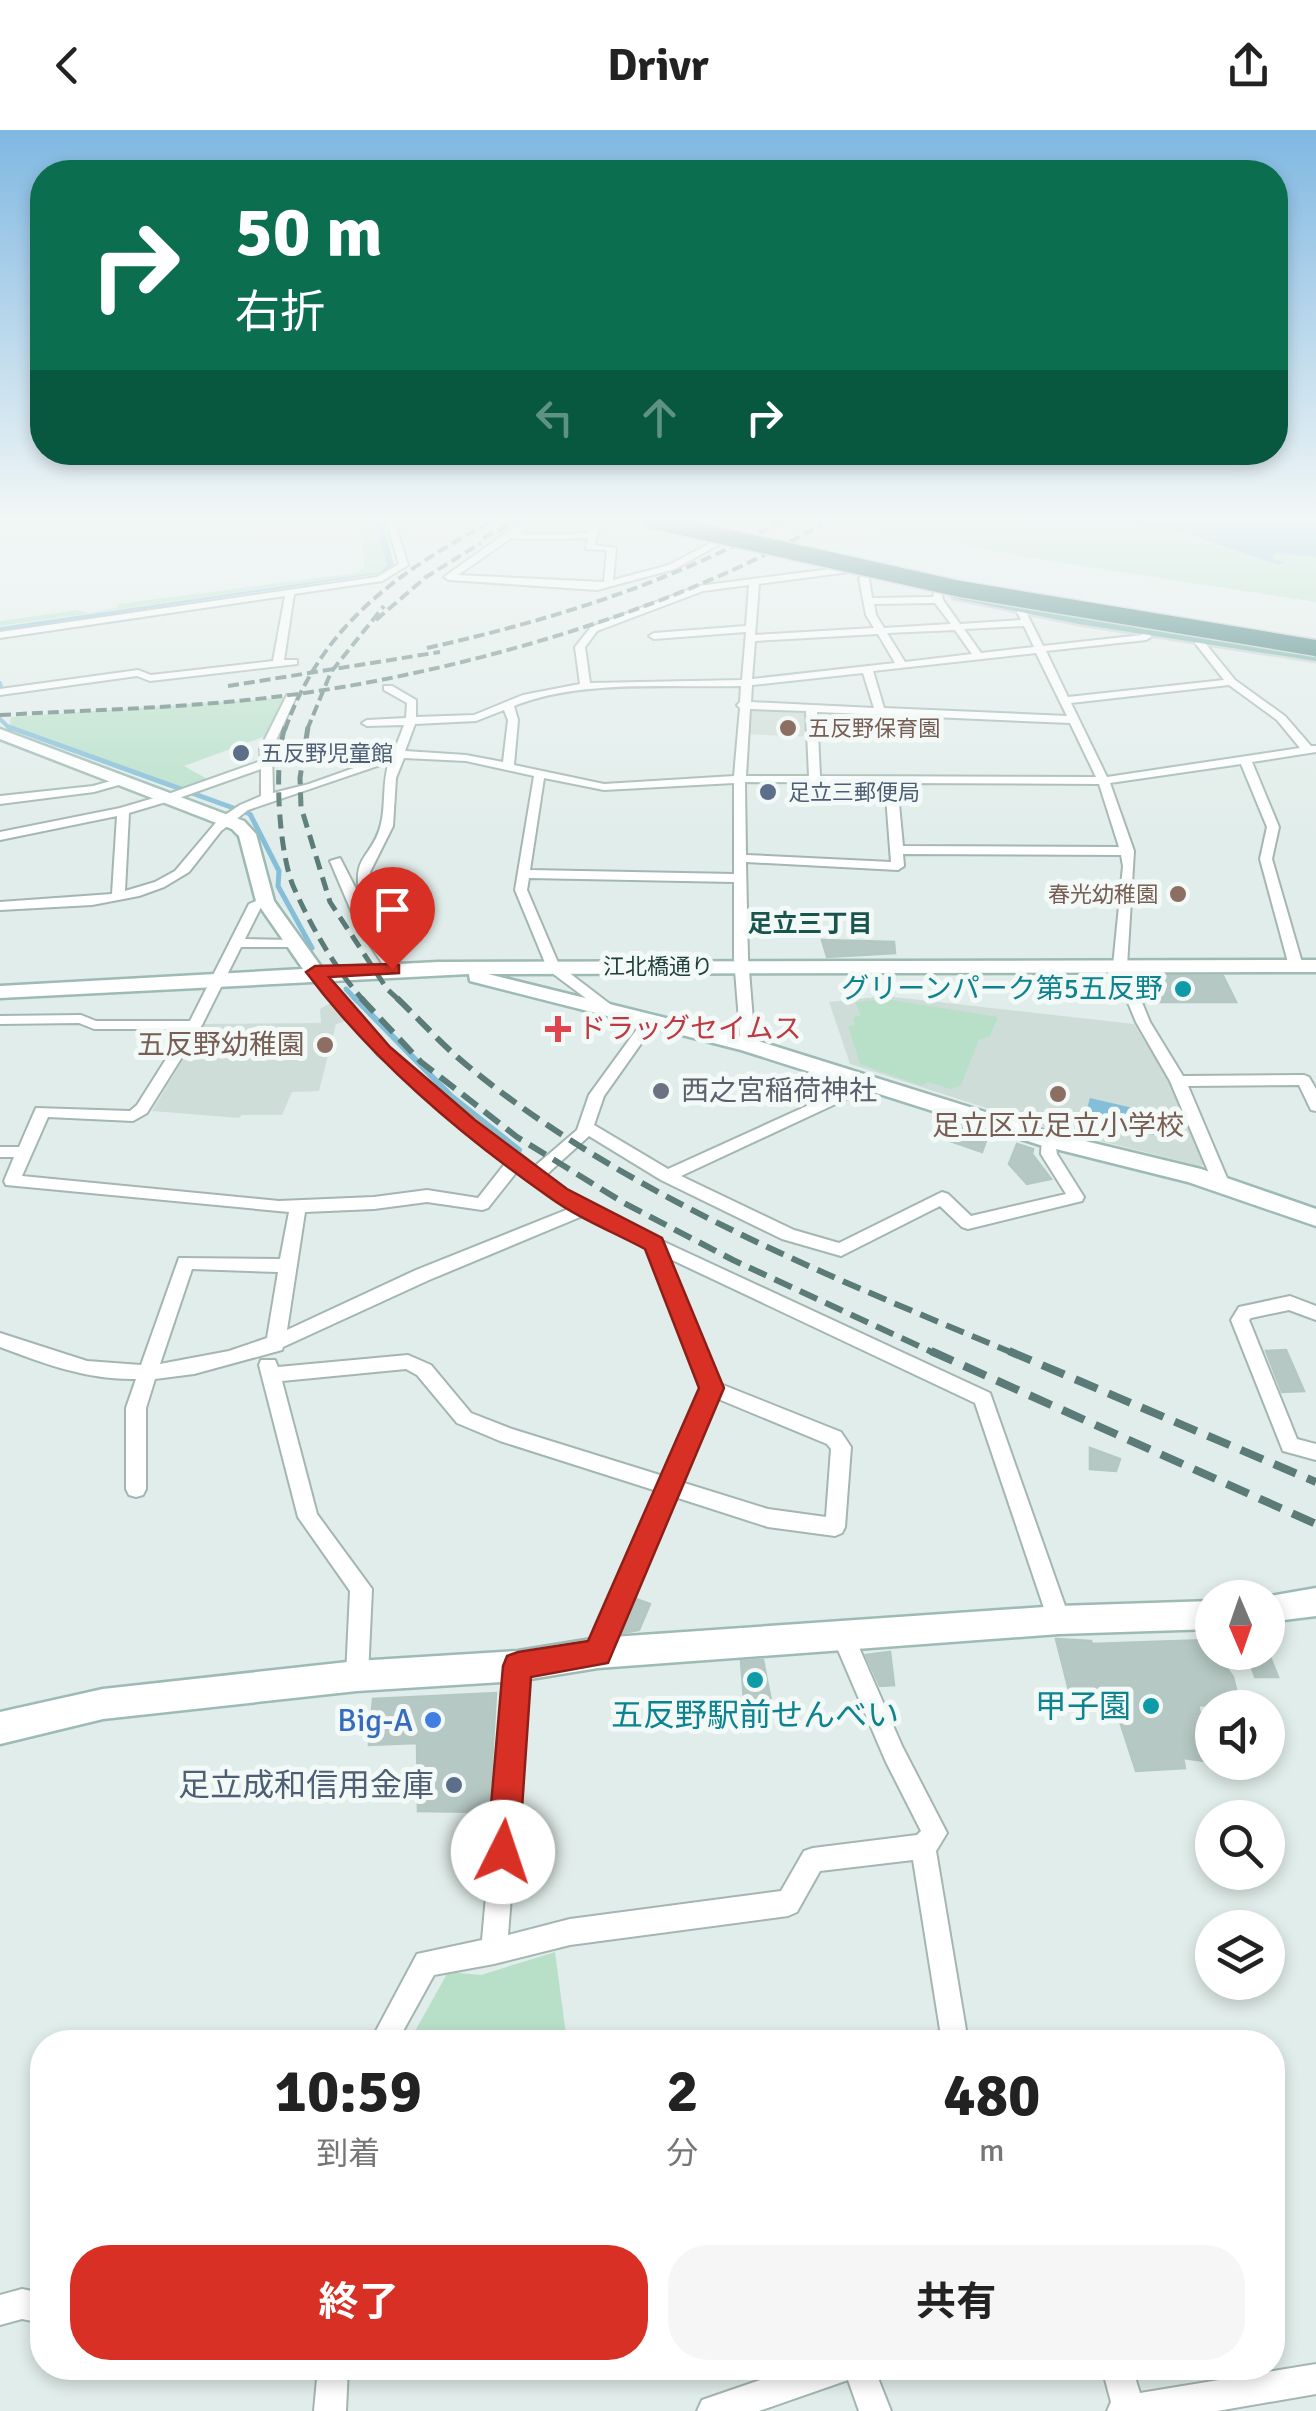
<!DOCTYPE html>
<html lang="ja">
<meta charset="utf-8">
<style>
body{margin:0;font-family:Signika,"Noto Sans JP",sans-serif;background:#f6f6f6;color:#222;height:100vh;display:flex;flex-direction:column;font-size:38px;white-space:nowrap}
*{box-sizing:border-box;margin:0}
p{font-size:32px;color:#767676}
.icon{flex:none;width:55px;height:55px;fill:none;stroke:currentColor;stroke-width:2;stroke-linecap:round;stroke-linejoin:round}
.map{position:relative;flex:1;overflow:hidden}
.details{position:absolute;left:30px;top:1900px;width:1255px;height:350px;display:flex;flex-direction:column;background:#fff;border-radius:40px;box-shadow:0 5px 15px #0003}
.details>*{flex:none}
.hud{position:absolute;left:30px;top:30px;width:1258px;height:305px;border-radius:40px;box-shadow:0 5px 15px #0003;background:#0b6e4f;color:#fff;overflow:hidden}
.needle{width:65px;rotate:178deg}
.controls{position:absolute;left:1195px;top:1450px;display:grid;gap:20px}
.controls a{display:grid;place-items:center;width:90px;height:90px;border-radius:50%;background:#fff;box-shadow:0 5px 15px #0003;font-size:50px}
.pin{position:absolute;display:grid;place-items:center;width:85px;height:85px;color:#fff;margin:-102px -42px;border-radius:50% 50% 50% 0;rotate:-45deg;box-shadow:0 0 10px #0007}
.pin .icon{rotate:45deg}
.me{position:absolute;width:110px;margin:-55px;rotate:4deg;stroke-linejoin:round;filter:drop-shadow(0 0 8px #0008)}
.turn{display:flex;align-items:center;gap:35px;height:210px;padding:0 40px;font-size:45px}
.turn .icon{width:130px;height:130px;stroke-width:2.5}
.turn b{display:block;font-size:70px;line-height:85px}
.lanes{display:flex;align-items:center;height:95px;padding:0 40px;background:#0003;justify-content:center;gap:50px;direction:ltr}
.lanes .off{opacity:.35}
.eta{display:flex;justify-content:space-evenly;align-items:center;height:170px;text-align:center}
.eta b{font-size:60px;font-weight:700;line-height:70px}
.button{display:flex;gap:20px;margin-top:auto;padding:20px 40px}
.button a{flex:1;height:115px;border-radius:40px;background:#d93025;color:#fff;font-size:40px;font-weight:700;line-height:115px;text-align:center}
.button a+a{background:#f6f6f6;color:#222}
header{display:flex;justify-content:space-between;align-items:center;height:130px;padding:0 40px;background:#fff;font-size:45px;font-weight:700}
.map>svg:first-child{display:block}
.built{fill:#cfddd9}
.green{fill:#b8e0c9}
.water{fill:#84bed8}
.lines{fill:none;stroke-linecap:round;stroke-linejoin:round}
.stream-far2{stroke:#84bed8;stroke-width:4}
.stream-far1{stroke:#84bed8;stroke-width:5}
.stream{stroke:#84bed8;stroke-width:6}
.building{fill:#b6c8c3;stroke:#b3c8c2;stroke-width:2.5}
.street-casing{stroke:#a3b6b2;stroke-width:4}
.secondary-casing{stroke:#9ebab4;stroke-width:5}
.primary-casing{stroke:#c1cac8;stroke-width:5}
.street{fill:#fff;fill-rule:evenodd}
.secondary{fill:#fff;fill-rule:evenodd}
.primary{fill:#62a79f;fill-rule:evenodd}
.rail-far3{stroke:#5a7b77;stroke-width:4;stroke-dasharray:11 5;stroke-linecap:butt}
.rail-far2{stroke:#5a7b77;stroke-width:5;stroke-dasharray:14 8;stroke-linecap:butt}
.rail-far1{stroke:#5a7b77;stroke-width:6;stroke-dasharray:19 9;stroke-linecap:butt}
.rail{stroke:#5a7b77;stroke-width:8;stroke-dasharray:24 12;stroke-linecap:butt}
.highway-bridge-casing{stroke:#c1cac8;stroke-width:19;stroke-linecap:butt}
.highway-bridge{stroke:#296f6b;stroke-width:16}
.route{fill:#d93025;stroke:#8d1f18;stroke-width:2.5}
.education-dot{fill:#8d6e63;stroke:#f2f9f7;stroke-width:4}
.service-dot{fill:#5c6f8a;stroke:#f2f9f7;stroke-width:4}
.culture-dot{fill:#0f9aa8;stroke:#f2f9f7;stroke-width:4}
.health-dot{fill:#e0444e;stroke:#f2f9f7;stroke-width:4}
.worship-dot{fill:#6b7280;stroke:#f2f9f7;stroke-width:4}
.shop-dot{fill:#3f7fe0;stroke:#f2f9f7;stroke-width:4}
.labels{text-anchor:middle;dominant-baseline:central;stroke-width:10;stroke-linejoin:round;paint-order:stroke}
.far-education-label{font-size:22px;fill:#785e54;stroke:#f2f9f7;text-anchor:start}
.far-service-label{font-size:22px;fill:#4e5e75;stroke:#f2f9f7;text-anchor:start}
.far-street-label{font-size:22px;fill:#20403c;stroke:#f2f9f7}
.far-neighbourhood-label{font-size:25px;font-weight:bold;fill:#1a544e;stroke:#f2f9f7}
.culture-label{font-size:28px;fill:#0d838f;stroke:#f2f9f7;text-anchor:end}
.health-label{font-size:28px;fill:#be3a42;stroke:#f2f9f7;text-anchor:start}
.education-label{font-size:28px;fill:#785e54;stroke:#f2f9f7;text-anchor:end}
.worship-label{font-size:28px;fill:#5b616d;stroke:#f2f9f7;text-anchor:start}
.near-culture-label{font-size:32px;fill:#0d838f;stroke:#f2f9f7;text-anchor:end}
.near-shop-label{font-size:32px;fill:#366cbe;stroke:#f2f9f7;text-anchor:end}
.near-service-label{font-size:32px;fill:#4e5e75;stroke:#f2f9f7;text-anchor:end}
</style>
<header><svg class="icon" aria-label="back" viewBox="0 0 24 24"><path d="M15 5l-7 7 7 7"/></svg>Drivr<svg class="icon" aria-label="share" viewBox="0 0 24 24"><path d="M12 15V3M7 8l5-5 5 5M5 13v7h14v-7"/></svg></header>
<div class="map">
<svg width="1316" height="2281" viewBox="0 0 1316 2281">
<rect width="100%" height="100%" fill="#e1edea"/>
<g class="built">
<path d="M743 575 810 578 811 607 742 604Z"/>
<path d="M885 866 1134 894 1169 949 1206 1034 1200 1036 1045 997 850 934 829 872Z"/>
<path d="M333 872 346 891 336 894 319 961 292 962 282 985H242L239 988 152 981 204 894 321 893 320 879Z"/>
</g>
<g class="green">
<path d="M362 390H374L387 434 381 442 0 496V491L78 480 88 483 117 478 118 474 356 443 364 437Z"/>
<path d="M1082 390 1176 402 1279 435 1283 433 1273 429 1274 423 1316 427V472L1031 428 836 391Z"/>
<path d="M290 567 271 604 184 636 211 651 185 660 16 600 10 594 11 587Z"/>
<path d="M886 869 998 887 990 906 979 910 961 955 950 959 928 952 922 956 860 934 848 896 855 895 853 887 861 886 855 872Z"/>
<path d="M555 1822 567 1912H409L448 1842 481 1845Z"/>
</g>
<g class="water">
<path d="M374 390H382L394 435 384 443 0 501V497L381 442 387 434Z"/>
<path d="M1082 390H1316V427L1274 423 1273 429 1285 432 1279 435 1176 401Z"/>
<path d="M1090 968 1159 984 1155 1005 1084 989Z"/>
</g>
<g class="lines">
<g class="stream-far2">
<path d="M0 553 1 557"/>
<path d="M0 589 11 600"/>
</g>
<g class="stream-far1">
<path d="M9 597 250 684 279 741 278 756 312 818"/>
<path d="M346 859 357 871"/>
</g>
<path class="stream" d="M355 868 451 966 519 1020"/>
</g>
<g class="building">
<path d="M822 810 894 812 895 823 827 827Z"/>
<path d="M1135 846H1223L1236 872H1146Z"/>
<path d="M958 993 988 1005 982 1022 944 1009Z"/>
<path d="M1017 1014 1033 1019 1032 1024 1051 1049 1027 1054 1009 1034Z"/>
<path d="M1286 1220 1304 1261 1282 1262 1266 1221Z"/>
<path d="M1090 1318 1120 1329 1116 1341 1090 1339Z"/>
<path d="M636 1469 650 1474 639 1500 622 1503Z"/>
<path d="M1056 1509 1091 1511 1092 1514 1207 1510 1233 1547 1237 1564 1222 1565 1226 1576 1198 1575 1212 1632 1183 1628 1185 1638 1136 1641 1115 1576 1072 1572Z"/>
<path d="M890 1522 894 1555 880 1556 866 1525Z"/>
<path d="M1247 1522H1268L1278 1547H1255Z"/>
<path d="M763 1530 771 1571H744L741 1531Z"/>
<path d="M496 1563 489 1682 418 1681 417 1613 369 1615 373 1569Z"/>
</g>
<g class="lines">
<g class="street-casing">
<g id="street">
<path d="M386 390H394L408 435 382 451 294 464 284 530H297V534L150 551 137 546 0 565V559L138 540 151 545 273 531 285 466 0 508V502L377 447 399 434Z"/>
<path d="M531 390H541L518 403C543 406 564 403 589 403L594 390H602L594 415 616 418 613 450 669 435 720 408 727 410 675 439 597 460 449 450 444 447 506 403ZM511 408C540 411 560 408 588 408L586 419 607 420 604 452 458 445Z"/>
<path d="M846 437 849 442 759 454 755 505 874 498 866 485 859 448 868 442 873 445 869 449 872 468 933 467 935 459H941L943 470 960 494 1021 490 1015 478 1023 476 1043 516 1142 505 1144 499H1150L1151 507 1146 510 1046 521 1068 567 1224 550 1195 513 1201 506 1204 507 1205 513 1235 550 1285 586 1311 616H1316V622L1252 632 1279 697 1272 729 1303 836 1296 840 1289 836 1260 729 1267 697 1241 634 1110 653 1134 721 1127 836 1150 892 1183 946 1304 945 1309 947 1316 959V981L1311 980 1299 955 1188 956 1230 1055 1228 1059H1216L1214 1055 1170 951 1136 892 1113 836 1123 736 1121 725 903 724 904 736 898 740 746 732 748 828 755 915 748 920 741 915 734 828V752L529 748 527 760 559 835 619 881 612 885 607 884 548 840 515 760 534 646 466 631 404 628 396 648 393 696 370 742 373 769 362 774 372 797 400 839 398 842H388L358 797 330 731 340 728 360 767C351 724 373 728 381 694 386 673 382 653 389 632L248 680 221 701 189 742 164 757 139 766 92 775 0 780V772L112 764 117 686 0 710V702L120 678 171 663 261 631 260 619 287 565 296 567 272 619 273 663 309 654 393 624 404 595 367 596 362 593 367 590 406 588 407 573 384 560V556H392L416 570V587L474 585 523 565 580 554 575 517 591 497 698 456ZM749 455 746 496 654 503 649 506 654 509 746 502 742 550 590 553 585 517 597 501 703 461ZM935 473 951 494 884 498 876 485 874 474ZM1024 496 1034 517 981 523 964 499ZM955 500 972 524 905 532 887 503ZM878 504 895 533 752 549 755 511ZM1036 523 1067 586 884 578 873 541ZM863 543 874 578 751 572 752 555ZM1229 555 1277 590 1300 618 1107 647 1071 573ZM741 556 740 572 737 575 740 578 734 646 604 654 514 635 518 590 514 576C581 549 670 558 741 556ZM750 579 806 581 809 646H746ZM504 580 508 590 503 632 466 625 405 621 415 594 476 591ZM817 582 1070 593 1096 647 820 646ZM261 639V666L240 675 219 689 175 741 155 752 125 761 129 683 176 669ZM544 648 604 660 734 653V744L530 740ZM745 652 885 653 891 732 746 725ZM897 653 1099 654 1119 717 903 716Z"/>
<path d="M125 647 129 648V652L94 662 0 674V666L93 656Z"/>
<path d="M265 767 272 771 261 777 245 809 293 810 300 814 298 817H241L202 895 147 983 133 991 48 987 22 1046 279 1071 374 1067 427 1060 478 1068 507 1031 378 925 310 845V839H320L388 919 535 1036 577 1000 589 965 645 888H655L657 891 604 966 594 995 668 1039 864 950H874L877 953 874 956 681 1046 794 1100 839 1113 942 1062 948 1064 971 1086 1066 1064 1041 1024 1042 1006H1054L1057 1024 1084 1067 1082 1071 968 1099 962 1097 940 1076 841 1126 782 1109 661 1050 589 1006 546 1045 565 1060 660 1110 990 1263 1070 1490 1067 1497 1059 1500 1051 1497 1048 1490 975 1273 668 1128 718 1253 841 1302 851 1317 845 1397 842 1403 835 1406 768 1397 675 1367 606 1530 598 1533 590 1530 587 1523 657 1361 500 1311 457 1293 417 1245 406 1239 282 1251 317 1384 372 1459 368 1546 365 1553 357 1557 349 1553 346 1546 350 1461 298 1387 259 1235 261 1230H275L278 1237 408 1225 431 1235 471 1283 512 1299 663 1346 702 1258 647 1118 585 1085 429 1150 283 1217 282 1220 194 1244 155 1249 146 1278V1359L143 1365 136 1367 129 1365 126 1359V1278L136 1249C88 1250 45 1234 0 1217V1203L87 1231 141 1235 179 1128 280 1129 289 1082 6 1055 4 1051 14 1027H0V1017H19L36 978 130 981 137 975 185 899H94L79 893 0 894V886L81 885 96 891H190L249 774ZM518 1040 553 1068 571 1078 416 1140 287 1200 305 1082 374 1079 427 1072 482 1080 488 1078ZM192 1139 278 1142 267 1208 229 1221 160 1234ZM716 1268 827 1314 831 1319 826 1387 768 1379 681 1352Z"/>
<path d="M1290 1166 1316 1176V1190L1289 1180 1251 1188 1249 1190 1297 1309 1316 1314V1330L1283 1321 1231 1190 1239 1177Z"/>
<path d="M843 1496 851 1499 902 1616 947 1703 936 1721 968 1912H942L913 1730 820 1741 797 1782 788 1786 570 1815 494 1834 434 1845 397 1912H370L417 1824 482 1810 507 1536 510 1529 518 1526 526 1529 529 1536 508 1805 570 1789 781 1761 804 1721 813 1718 917 1705 921 1701 886 1632 832 1506 835 1499Z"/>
<path d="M22 2159 42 2163V2193L22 2189 0 2195V2165Z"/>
<path d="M1316 2234V2264L1217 2281H1107L1111 2272 1102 2238H1132L1140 2263Z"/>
<path d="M318 2238H348L346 2281H314Z"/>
<path d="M795 2238H874L891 2281H859L848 2250 759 2281H697L702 2270Z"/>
</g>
</g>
<g class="secondary-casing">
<g id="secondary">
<path d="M0 599 244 691 256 704 274 771 322 838 438 832 1316 830V842L488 844 755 910 1052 1003 1201 1039 1316 1079V1096L1188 1052 1040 1015 741 920 470 851 469 844 0 868V856L303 839 256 771 239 706 232 699 0 609Z"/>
<path d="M1316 1458V1486L1268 1492V1468H1259Z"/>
<path d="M1212 1471V1499L1059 1504 598 1538 518 1551 357 1561 103 1589 0 1614V1582L103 1559 357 1531 518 1521 598 1508 1059 1476Z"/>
</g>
</g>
<g class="primary-casing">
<path id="primary" d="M959 460 1079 484 1316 521V531L1079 494 953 468 951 465Z"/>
</g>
<use href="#street" class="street"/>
<use href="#secondary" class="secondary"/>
<use href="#primary" class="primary"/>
<g class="rail-far3">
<path d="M483 408 519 390"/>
<path d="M376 490 426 447 481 413"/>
<path d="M427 518C552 490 671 453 783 390"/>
<path d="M228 556 440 522"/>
<path d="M0 585C91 580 183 578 274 567 449 546 677 481 829 390"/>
<path d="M285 600C322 494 399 441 494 390"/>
<path d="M307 600 331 542 384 476"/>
</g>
<g class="rail-far2">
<path d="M285 597C273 632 279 725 294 758 312 798 335 839 364 871"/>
<path d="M308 597 300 648 301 677 330 772 387 859 400 871"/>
</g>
<g class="rail-far1">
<path d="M361 868 421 932 517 1007 624 1073 733 1130 936 1224"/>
<path d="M397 868C421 891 443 916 469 937 628 1067 827 1145 1015 1224"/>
</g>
<g class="rail">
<path d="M931 1221 1316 1394"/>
<path d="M1009 1221 1316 1352"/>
</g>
<g class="highway-bridge-casing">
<path id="highway-bridge" d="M650 390 960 459 1316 518"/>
</g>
<use href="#highway-bridge" class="highway-bridge"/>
</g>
<linearGradient id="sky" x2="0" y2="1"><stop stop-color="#80b8e2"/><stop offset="0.55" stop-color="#f2f7f6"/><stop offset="1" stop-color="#f2f7f6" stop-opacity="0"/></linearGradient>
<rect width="1316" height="709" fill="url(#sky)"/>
<path class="route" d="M392 834 399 835V843L329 847 390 917 475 990 567 1059 662 1108 724 1258 608 1533 531 1547 519 1722 515 1734 503 1738 492 1734 487 1722 503 1536 507 1526 518 1522 588 1511 699 1258 645 1119C613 1102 578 1088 549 1067 459 1004 372 930 306 842L315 836Z"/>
<g class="education-dot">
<circle cx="788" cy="598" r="10"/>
<circle cx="1178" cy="764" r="10"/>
<circle cx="325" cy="915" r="10"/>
<circle cx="1058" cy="964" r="10"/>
</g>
<g class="service-dot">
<circle cx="241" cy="623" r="10"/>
<circle cx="768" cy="662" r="10"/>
<circle cx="454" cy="1655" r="10"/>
</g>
<g class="culture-dot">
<circle cx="1183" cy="859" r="10"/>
<circle cx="755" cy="1550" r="10"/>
<circle cx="1151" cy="1576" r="10"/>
</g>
<path class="health-dot" d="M553 884h10v10h10v10h-10v10h-10v-10h-10v-10h10z"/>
<circle class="worship-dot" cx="661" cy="961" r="10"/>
<circle class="shop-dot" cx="433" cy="1590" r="10"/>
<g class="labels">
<g class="far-education-label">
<text x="808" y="598">五反野保育園</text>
<text x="1158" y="764" text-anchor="end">春光幼稚園</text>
</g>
<g class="far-service-label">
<text x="261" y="623">五反野児童館</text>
<text x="788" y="662">足立三郵便局</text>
</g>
<g class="far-street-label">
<text x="658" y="836">江北橋通り</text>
</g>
<g class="far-neighbourhood-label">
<text x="810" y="793">足立三丁目</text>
</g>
<g class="culture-label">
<text x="1163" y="859">グリーンパーク第5五反野</text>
</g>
<g class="health-label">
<text x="578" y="899">ドラッグセイムス</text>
</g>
<g class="education-label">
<text x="305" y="915">五反野幼稚園</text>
<text x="1058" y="996" text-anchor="middle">足立区立足立小学校</text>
</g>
<g class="worship-label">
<text x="681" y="961">西之宮稲荷神社</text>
</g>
<g class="near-culture-label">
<text x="1131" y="1576">甲子園</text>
<text x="755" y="1585" text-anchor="middle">五反野駅前せんべい</text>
</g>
<g class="near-shop-label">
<text x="413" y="1590">Big-A</text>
</g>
<g class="near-service-label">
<text x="434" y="1655">足立成和信用金庫</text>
</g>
</g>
</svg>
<div class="controls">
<a><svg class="needle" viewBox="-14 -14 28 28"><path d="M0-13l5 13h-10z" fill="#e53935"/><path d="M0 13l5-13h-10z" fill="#767676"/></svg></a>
<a><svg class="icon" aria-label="sound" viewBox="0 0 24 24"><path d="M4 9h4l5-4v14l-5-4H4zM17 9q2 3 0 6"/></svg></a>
<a><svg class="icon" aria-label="search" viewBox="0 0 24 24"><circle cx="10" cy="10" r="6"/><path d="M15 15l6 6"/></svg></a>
<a><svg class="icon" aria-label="layers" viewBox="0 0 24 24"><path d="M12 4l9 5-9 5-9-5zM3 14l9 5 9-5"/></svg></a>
</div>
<div class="pin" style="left:392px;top:839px;background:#d93025"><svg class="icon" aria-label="arrive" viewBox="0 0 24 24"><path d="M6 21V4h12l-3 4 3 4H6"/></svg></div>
<svg class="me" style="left:503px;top:1722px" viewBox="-20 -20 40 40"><circle r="19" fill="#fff"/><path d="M0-13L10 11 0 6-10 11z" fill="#d93025"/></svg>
<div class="hud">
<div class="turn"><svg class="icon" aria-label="right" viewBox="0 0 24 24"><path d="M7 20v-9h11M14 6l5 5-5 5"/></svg><div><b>50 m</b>右折</div></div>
<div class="lanes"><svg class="icon off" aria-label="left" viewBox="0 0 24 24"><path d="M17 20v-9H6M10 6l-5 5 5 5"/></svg><svg class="icon off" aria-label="ahead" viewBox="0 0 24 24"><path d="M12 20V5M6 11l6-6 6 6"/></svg><svg class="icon" aria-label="right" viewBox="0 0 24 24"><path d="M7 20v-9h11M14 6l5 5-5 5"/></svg></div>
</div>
<section class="details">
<div class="eta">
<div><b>10:59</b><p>到着</p></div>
<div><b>2</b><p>分</p></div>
<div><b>480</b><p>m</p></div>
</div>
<div class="button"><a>終了</a><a>共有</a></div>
</section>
</div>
